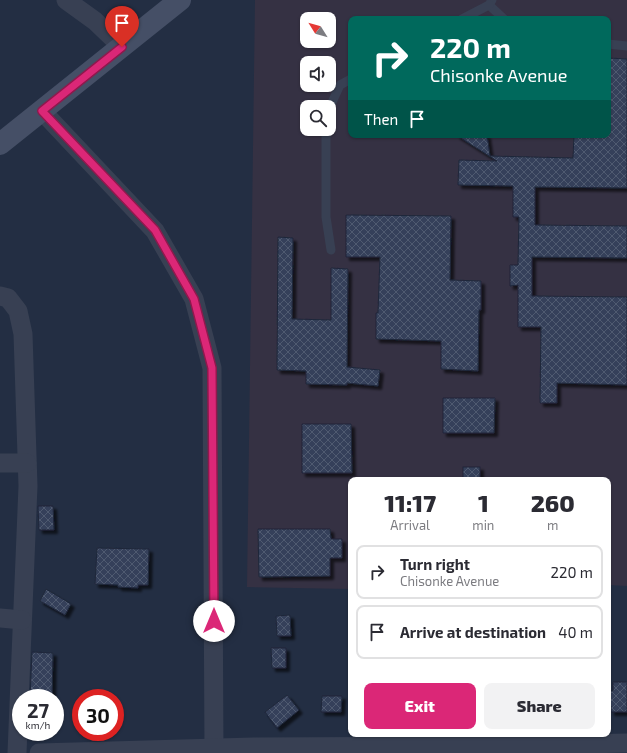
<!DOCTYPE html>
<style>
body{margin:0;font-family:"Exo 2",sans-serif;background:#f2f2f3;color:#2b2b33;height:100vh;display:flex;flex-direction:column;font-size:15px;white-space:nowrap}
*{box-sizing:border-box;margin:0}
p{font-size:13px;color:#7c7c81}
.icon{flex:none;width:22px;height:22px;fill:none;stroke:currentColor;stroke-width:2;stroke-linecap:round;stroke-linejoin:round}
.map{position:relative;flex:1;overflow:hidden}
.details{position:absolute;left:348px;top:477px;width:263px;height:260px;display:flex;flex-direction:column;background:#fff;border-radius:8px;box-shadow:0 1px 3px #0004}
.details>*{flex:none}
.hud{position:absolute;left:348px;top:16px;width:263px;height:122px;border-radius:8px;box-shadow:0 1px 3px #0004;background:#00695c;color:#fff;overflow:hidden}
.needle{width:26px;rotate:307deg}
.tools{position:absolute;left:300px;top:12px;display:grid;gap:8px}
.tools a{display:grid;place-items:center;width:36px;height:36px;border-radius:8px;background:#fff;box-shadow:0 1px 3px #0004;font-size:20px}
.speed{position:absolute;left:12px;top:689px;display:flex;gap:8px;font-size:20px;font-weight:700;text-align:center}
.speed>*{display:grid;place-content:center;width:52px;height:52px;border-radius:50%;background:#fff;box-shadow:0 1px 3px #0004;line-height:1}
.speed small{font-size:10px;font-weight:400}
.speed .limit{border:6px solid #d22;background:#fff;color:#111}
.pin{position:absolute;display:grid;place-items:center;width:34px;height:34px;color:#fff;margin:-41px -17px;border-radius:50% 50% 50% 0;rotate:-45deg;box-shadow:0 0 4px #0007}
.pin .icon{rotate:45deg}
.me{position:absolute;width:44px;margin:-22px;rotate:0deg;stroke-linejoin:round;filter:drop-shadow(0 0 3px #0008)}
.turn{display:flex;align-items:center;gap:14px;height:84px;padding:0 16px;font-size:18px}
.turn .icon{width:52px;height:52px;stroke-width:2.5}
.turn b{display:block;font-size:28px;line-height:34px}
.then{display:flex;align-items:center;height:38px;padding:0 16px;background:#0003;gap:8px;font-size:15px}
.eta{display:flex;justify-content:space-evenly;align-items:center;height:68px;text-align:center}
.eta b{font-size:24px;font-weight:800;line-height:28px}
.primary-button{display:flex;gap:8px;margin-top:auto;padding:8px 16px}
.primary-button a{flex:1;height:46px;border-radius:8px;background:#db2777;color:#fff;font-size:16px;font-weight:800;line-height:46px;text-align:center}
.primary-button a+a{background:#f2f2f3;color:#2b2b33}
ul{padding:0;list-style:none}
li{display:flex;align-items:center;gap:12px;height:54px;margin:0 8px 6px;padding:0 8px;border:2px solid #e1e1e2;border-radius:8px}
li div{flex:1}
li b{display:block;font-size:15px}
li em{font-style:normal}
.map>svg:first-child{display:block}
.medical{fill:#353143;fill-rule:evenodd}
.building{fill:url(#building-cross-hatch);stroke:#1f273a;filter:url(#shadow)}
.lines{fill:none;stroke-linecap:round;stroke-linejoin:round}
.lane{stroke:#384053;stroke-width:9}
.street{stroke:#384053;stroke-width:19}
.secondary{stroke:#454f66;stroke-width:22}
.route-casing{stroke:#8e194d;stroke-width:10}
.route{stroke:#db2777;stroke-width:7}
</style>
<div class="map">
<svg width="627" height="753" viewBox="0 0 627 753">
<defs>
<pattern id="building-cross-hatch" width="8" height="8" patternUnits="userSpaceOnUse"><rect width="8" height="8" fill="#35415a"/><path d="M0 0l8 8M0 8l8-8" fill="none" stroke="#505a70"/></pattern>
<filter id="shadow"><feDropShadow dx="3.5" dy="3.5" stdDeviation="1" flood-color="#0009"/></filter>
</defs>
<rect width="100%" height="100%" fill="#232e43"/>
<path class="medical" d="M255 0H627V586L608 585V480H351V642L350 589 247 587ZM307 19H329V41H307ZM351 19H608V135H351ZM307 63H329V85H307ZM307 107H329V129H307Z"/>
<g class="building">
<path d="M608 58 627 59V188L535 187V225L627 226V258L532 257V296L627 297V385L557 383V403H540L541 327H518V285L510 286V265H518L519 217H513V186L458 185 459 160 497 161 456 135H487L490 156 573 158 574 135H608Z"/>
<path d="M346 215 451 216 450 280 481 281V310H479L478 371 441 369V341L376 339V313H378L380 257H346Z"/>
<path d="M278 237 293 238 292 319 331 320V268L348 269 347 367 380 370 378 386 347 383V385L306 384V371L277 370Z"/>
<path d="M443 398H495L494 433H443Z"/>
<path d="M302 424H351L352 473H302Z"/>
<rect x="463" y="467" width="17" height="13"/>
<path d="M38 506H53L54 530H39Z"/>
<path d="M258 529H330L331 539H342V558H330V576L259 577Z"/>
<path d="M97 548 149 549 148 585H138V588L118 587V585L95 584Z"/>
<path d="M46 589 71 604 65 615 40 601Z"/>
<path d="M290 615 291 636H277L276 616Z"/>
<path d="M271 648H286V668H272Z"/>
<path d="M32 652 53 653 52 698H30Z"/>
<path d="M613 682H627V712H611V706H608V691H613Z"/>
<path d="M287 695 299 710 277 728 265 712Z"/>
<path d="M322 696H342L341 712H321Z"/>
</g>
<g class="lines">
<g class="lane">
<path d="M492 0 489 5 504 19"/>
<path d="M462 19 489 5"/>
<path d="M608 44 627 46"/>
<path d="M329 109 340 85 351 79"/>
<path d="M326 129V217L331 250"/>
</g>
<g class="street">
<path d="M66 0 95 21 122 47"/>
<path d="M42 111 155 231 194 299 212 368 214 753"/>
<path d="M0 296 8 298 18 311 23 334 28 486 17 753"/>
<path d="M0 463H27"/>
<path d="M0 618 22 620"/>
<path d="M39 753 254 747 496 746 627 743"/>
</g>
<path class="secondary" d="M0 144 180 0"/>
</g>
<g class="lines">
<g class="route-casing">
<path id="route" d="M122 47 42 111 155 230 194 299 212 368 214 621"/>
</g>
<use href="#route" class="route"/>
</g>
</svg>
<div class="tools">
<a><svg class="needle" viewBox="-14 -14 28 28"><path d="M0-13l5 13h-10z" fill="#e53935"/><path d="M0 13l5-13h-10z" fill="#7c7c81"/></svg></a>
<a><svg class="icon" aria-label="sound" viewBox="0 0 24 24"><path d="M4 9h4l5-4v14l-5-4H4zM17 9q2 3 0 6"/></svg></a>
<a><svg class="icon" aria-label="search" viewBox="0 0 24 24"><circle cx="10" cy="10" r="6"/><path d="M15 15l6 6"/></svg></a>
</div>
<div class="speed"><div>27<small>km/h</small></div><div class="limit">30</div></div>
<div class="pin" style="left:122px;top:47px;background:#d93025"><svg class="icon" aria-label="arrive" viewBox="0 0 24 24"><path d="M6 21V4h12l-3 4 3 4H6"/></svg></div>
<svg class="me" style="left:214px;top:621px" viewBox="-20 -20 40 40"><circle r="19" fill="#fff"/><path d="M0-13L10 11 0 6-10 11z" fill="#db2777"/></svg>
<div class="hud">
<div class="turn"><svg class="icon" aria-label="right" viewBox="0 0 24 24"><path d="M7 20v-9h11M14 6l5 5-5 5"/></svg><div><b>220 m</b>Chisonke Avenue</div></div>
<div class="then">Then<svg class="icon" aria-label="arrive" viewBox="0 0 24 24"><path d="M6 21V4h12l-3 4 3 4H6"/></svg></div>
</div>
<section class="details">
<div class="eta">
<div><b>11:17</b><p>Arrival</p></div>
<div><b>1</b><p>min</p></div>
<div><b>260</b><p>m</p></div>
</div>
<ul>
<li><svg class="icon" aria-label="right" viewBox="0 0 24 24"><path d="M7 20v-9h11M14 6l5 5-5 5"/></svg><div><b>Turn right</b><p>Chisonke Avenue</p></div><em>220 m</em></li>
<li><svg class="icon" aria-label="arrive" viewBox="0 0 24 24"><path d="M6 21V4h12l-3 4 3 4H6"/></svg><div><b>Arrive at destination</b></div><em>40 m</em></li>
</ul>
<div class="primary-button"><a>Exit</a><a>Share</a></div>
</section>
</div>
